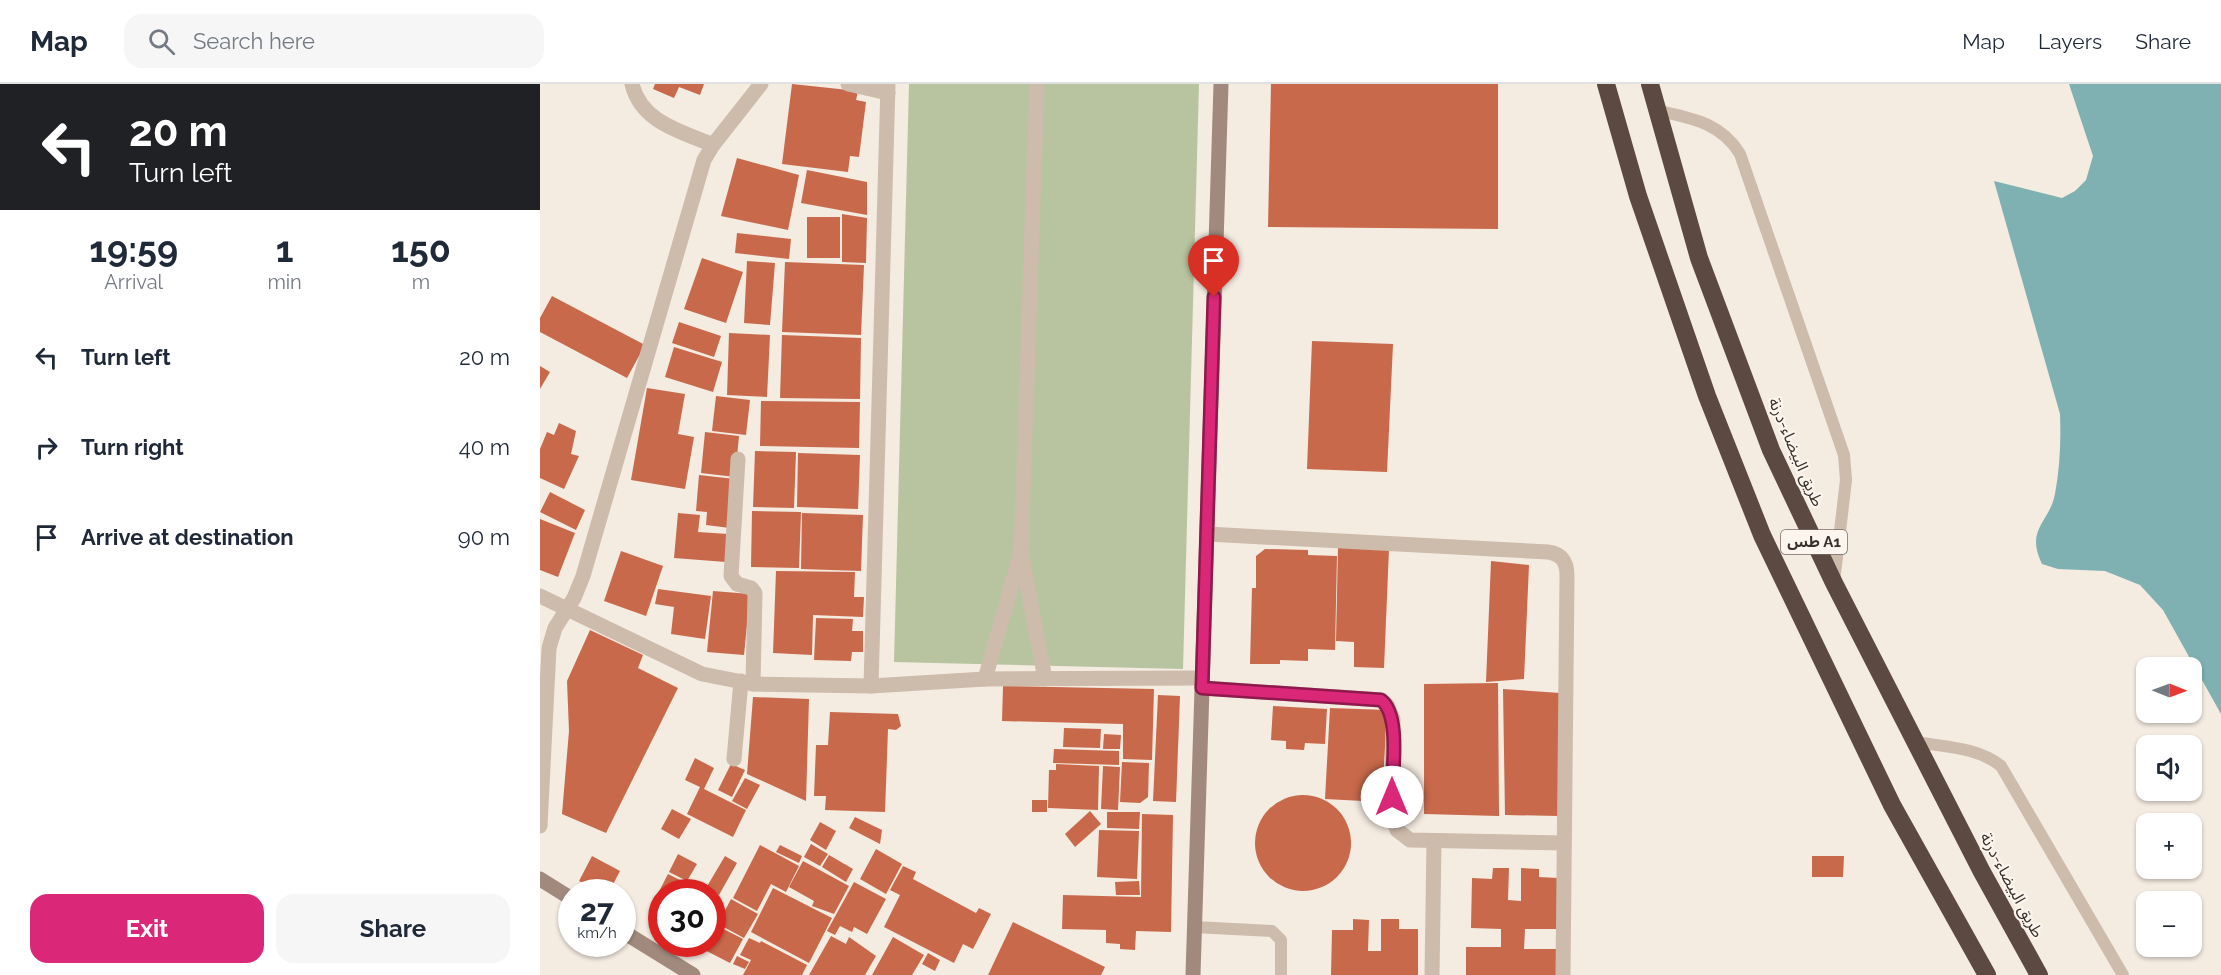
<!DOCTYPE html>
<meta charset="utf-8">
<style>
body{margin:0;font-family:Raleway,"Noto Sans Arabic",sans-serif;background:#f6f6f7;color:#1f2937;height:100vh;display:flex;flex-direction:column;font-size:22px;white-space:nowrap}
*{box-sizing:border-box;margin:0}
p{font-size:20px;color:#747a83}
.icon{flex:none;width:33px;height:33px;fill:none;stroke:currentColor;stroke-width:2;stroke-linecap:round;stroke-linejoin:round}
.map{position:relative;flex:1;overflow:hidden}
.drawer{display:flex;flex-direction:column;background:#fff;width:540px}
.drawer>*{flex:none}
.hud{background:#202124;color:#fff;overflow:hidden}
.needle{width:39px;rotate:91deg}
.tools{position:absolute;left:1596px;top:573px;display:grid;gap:12px}
.tools a{display:grid;place-items:center;width:66px;height:66px;border-radius:12px;background:#fff;box-shadow:0 2px 4px #0004;font-size:30px}
.speed{position:absolute;left:18px;top:795px;display:flex;gap:12px;font-size:30px;font-weight:700;text-align:center}
.speed>*{display:grid;place-content:center;width:78px;height:78px;border-radius:50%;background:#fff;box-shadow:0 2px 4px #0004;line-height:1}
.speed small{font-size:15px;font-weight:400}
.speed .limit{border:9px solid #d22;background:#fff;color:#111}
.pin{position:absolute;display:grid;place-items:center;width:51px;height:51px;color:#fff;margin:-62px -26px;border-radius:50% 50% 50% 0;rotate:-45deg;box-shadow:0 0 6px #0007}
.pin .icon{rotate:45deg}
.me{position:absolute;width:66px;margin:-33px;rotate:0deg;stroke-linejoin:round;filter:drop-shadow(0 0 4px #0008)}
.turn{display:flex;align-items:center;gap:21px;height:126px;padding:0 30px;font-size:27px}
.turn .icon{width:78px;height:78px;stroke-width:2.5}
.turn b{display:block;font-size:42px;line-height:51px}
.eta{display:flex;justify-content:space-evenly;align-items:center;height:102px;text-align:center}
.eta b{font-size:36px;font-weight:700;line-height:42px}
.action{display:flex;gap:12px;margin-top:auto;padding:12px 30px}
.action a{flex:1;height:69px;border-radius:18px;background:#db2777;color:#fff;font-size:24px;font-weight:700;line-height:69px;text-align:center}
.action a+a{background:#f6f6f7;color:#1f2937}
ul{padding:0;list-style:none}
li{display:flex;align-items:center;gap:18px;height:90px;padding:0 30px}
li div{flex:1}
li b{display:block;font-size:22px}
li em{font-style:normal}
header{display:flex;align-items:center;gap:36px;box-sizing:border-box;height:84px;padding:0 30px;background:#fff;border-bottom:2px solid #e0e1e3}
header strong{font-size:28px}
nav{display:flex;gap:33px;margin-inline-start:auto;font-size:21px}
.search{width:420px;height:54px;background:#f6f6f7;display:flex;align-items:center;gap:15px;box-sizing:border-box;padding:0 21px;border-radius:18px;color:#747a83;font-size:22px}
main{display:flex;flex:1;min-height:0}
.map>svg:first-child{display:block}
.green{fill:#b8c4a0}
.water{fill:#7fb0b2}
.building{fill:#c8694b}
.lines{fill:none;stroke-linecap:round;stroke-linejoin:round}
.lane{stroke:#cdbbac;stroke-width:12}
.street{stroke:#cdbbac;stroke-width:15}
.secondary{stroke:#a18a7d;stroke-width:15}
.highway{stroke:#5c4a42;stroke-width:18}
.route-casing{stroke:#8e194d;stroke-width:15}
.route{stroke:#db2777;stroke-width:10}
.labels{text-anchor:middle;dominant-baseline:central;stroke-width:4.5;stroke-linejoin:round;paint-order:stroke}
.shield{fill:#fbf5ee;stroke:#756b66;stroke-width:1.5}
.shield-label{font-size:15px;font-weight:bold;fill:#3b302b}
.street-label{font-size:16px;fill:#3b302b;stroke:#fbf5ee}
</style>
<header>
<strong>Map</strong>
<div class="search"><svg class="icon" aria-label="search" viewBox="0 0 24 24"><circle cx="10" cy="10" r="6"/><path d="M15 15l6 6"/></svg>Search here</div>
<nav><a>Map</a><a>Layers</a><a>Share</a></nav>
</header>
<main>
<section class="drawer">
<div class="hud">
<div class="turn"><svg class="icon" aria-label="left" viewBox="0 0 24 24"><path d="M17 20v-9H6M10 6l-5 5 5 5"/></svg><div><b>20 m</b>Turn left</div></div>
</div>
<div class="eta">
<div><b>19:59</b><p>Arrival</p></div>
<div><b>1</b><p>min</p></div>
<div><b>150</b><p>m</p></div>
</div>
<ul>
<li><svg class="icon" aria-label="left" viewBox="0 0 24 24"><path d="M17 20v-9H6M10 6l-5 5 5 5"/></svg><div><b>Turn left</b></div><em>20 m</em></li>
<li><svg class="icon" aria-label="right" viewBox="0 0 24 24"><path d="M7 20v-9h11M14 6l5 5-5 5"/></svg><div><b>Turn right</b></div><em>40 m</em></li>
<li><svg class="icon" aria-label="arrive" viewBox="0 0 24 24"><path d="M6 21V4h12l-3 4 3 4H6"/></svg><div><b>Arrive at destination</b></div><em>90 m</em></li>
</ul>
<div class="action"><a>Exit</a><a>Share</a></div>
</section>
<div class="map">
<svg width="1681" height="891" viewBox="0 0 1681 891">
<rect width="100%" height="100%" fill="#f4ebe1"/>
<path class="green" d="M369 0H659L643 585 354 578Z"/>
<path class="water" d="M1529 0H1681V630L1623 526 1600 501 1565 487 1518 485 1502 480C1485 444 1509 440 1515 410 1520 383 1521 358 1520 330L1454 97 1522 114 1535 107 1546 96 1553 72Z"/>
<g class="building">
<path d="M115 0H164L160 11 139 3 134 14 113 5Z"/>
<path d="M252 0 318 7 316 16 326 18 319 73 310 72 308 88 242 80Z"/>
<path d="M731 0H958V145L728 143Z"/>
<path d="M197 74 259 91 248 146 181 132Z"/>
<path d="M267 86 327 98V131L261 119Z"/>
<path d="M302 130 327 134 326 179 302 178Z"/>
<rect x="267" y="133" width="33" height="41"/>
<path d="M197 149 251 155 249 175 195 169Z"/>
<path d="M162 174 203 188 186 239 144 225Z"/>
<path d="M207 177 235 179 230 241 204 239Z"/>
<path d="M245 178 324 181 321 251 242 248Z"/>
<path d="M12 212 105 261 87 294 0 248V234Z"/>
<path d="M139 238 181 252 174 273 132 259Z"/>
<path d="M189 249 230 251 227 313 187 311Z"/>
<path d="M242 251 321 254 320 315 240 314Z"/>
<path d="M772 257 853 260 847 388 767 385Z"/>
<path d="M134 263 182 278 173 308 125 293Z"/>
<path d="M0 282 10 288 0 305Z"/>
<path d="M107 304 145 310 138 350 154 353 145 405 91 396Z"/>
<path d="M176 312 210 316 206 351 172 347Z"/>
<path d="M221 317 320 318 319 364 220 362Z"/>
<path d="M19 339 36 347 31 370 39 372 24 405 0 394V365L7 348 14 351Z"/>
<path d="M165 348 199 352 195 393 161 389Z"/>
<path d="M215 367 256 368 254 424 213 423Z"/>
<path d="M258 369 320 371 318 425 257 423Z"/>
<path d="M159 391 195 395 190 444 166 441 167 428 156 427Z"/>
<path d="M10 408 45 426 36 446 0 428Z"/>
<path d="M212 427 261 428 259 484 211 483Z"/>
<path d="M138 429 160 431 158 448 188 450 186 478 134 474Z"/>
<path d="M262 429 323 431 321 487 261 485Z"/>
<path d="M0 435 35 449 18 493 0 486Z"/>
<path d="M798 463 849 465 844 584 814 583V558L796 557Z"/>
<path d="M725 465 768 466V471L797 472 795 566 768 565V577L740 576V580H710L712 504H716V472Z"/>
<path d="M81 467 123 482 106 532 64 517Z"/>
<path d="M951 477 989 481 984 595 946 598Z"/>
<path d="M236 487 315 488 314 513H324L323 533 273 531 272 571 233 569Z"/>
<path d="M118 505 171 512 165 555 131 550 134 523 115 520Z"/>
<path d="M173 507 210 510 204 571 167 568Z"/>
<path d="M276 534 313 535 312 547H323V568H312L311 577 274 576Z"/>
<path d="M50 546 103 571 98 584 138 604 66 749 22 730 29 647 27 597Z"/>
<path d="M958 599 959 732 884 730V600Z"/>
<path d="M463 602 614 605 612 676 583 675V640L462 637Z"/>
<path d="M963 605 1020 609 1019 732 965 731Z"/>
<path d="M618 611 640 612 636 718 613 717Z"/>
<path d="M213 613 269 615 266 717 207 690Z"/>
<path d="M733 622 787 625 785 660 765 659 764 666 746 665V657L731 656Z"/>
<path d="M790 624 847 626 842 718 785 715Z"/>
<path d="M290 628 358 630 361 642 356 646 348 645 345 728 285 726 286 712H274L276 661H288Z"/>
<path d="M524 644 561 645 560 664 523 663Z"/>
<path d="M564 650 581 651 580 665H563Z"/>
<path d="M514 665 579 667V681L513 679Z"/>
<path d="M155 674 174 684 164 705 206 726 193 753 147 730 160 703 145 696Z"/>
<path d="M582 678 609 679 608 713 600 719 580 718Z"/>
<path d="M191 680 205 686 192 713 178 706Z"/>
<path d="M516 680 559 682 558 726 508 724 509 686H516Z"/>
<path d="M563 682 580 683 578 726 561 725Z"/>
<path d="M205 694 220 701 207 725 192 717Z"/>
<circle cx="763" cy="759" r="48"/>
<rect x="492" y="716" width="15" height="12"/>
<path d="M132 725 151 735 139 755 121 745Z"/>
<path d="M550 727 561 740 535 763 525 750Z"/>
<path d="M567 728H600L599 745 567 744Z"/>
<path d="M602 730 633 731 631 848 596 847 595 866 580 865V860L566 859V846L522 845 523 811 601 813Z"/>
<path d="M315 733 342 746 340 760 309 744Z"/>
<path d="M280 738 296 747 286 766 270 756Z"/>
<path d="M559 746 599 747 597 795 557 793Z"/>
<path d="M271 760 288 770 280 782 264 773Z"/>
<path d="M220 761 259 782 246 808 231 800 217 827 193 814Z"/>
<path d="M240 761 262 772 259 779 236 768Z"/>
<path d="M336 765 362 780 346 810 320 795Z"/>
<path d="M138 770 157 780 147 797 129 788Z"/>
<path d="M289 771 313 785 306 798 282 783Z"/>
<path d="M52 772 80 787 69 808H62L39 797Z"/>
<path d="M185 772 197 779 179 811 166 804Z"/>
<path d="M1272 772H1304L1303 793H1272Z"/>
<path d="M263 777 309 802 294 830 272 822 274 817 249 803Z"/>
<path d="M363 782 376 788 373 795 436 829 439 824 451 830 433 865 423 860 414 879 344 843 360 811 350 806Z"/>
<path d="M953 784H969L968 816 981 817V784L999 785V793L1018 794 1017 845H985L984 865H1018L1017 891H926V863H961V845L931 844 932 794 952 795Z"/>
<path d="M128 790 146 799 142 808H122V834L109 827Z"/>
<path d="M599 797 600 811H576L575 798Z"/>
<path d="M314 798 346 815 327 850 314 843 312 848 300 842 295 851 287 847Z"/>
<path d="M233 804 292 834 269 879 211 848Z"/>
<path d="M191 815 218 830 204 854 178 840Z"/>
<path d="M813 835 829 836 828 867H841V835H859V845H878V891H791L792 846H813Z"/>
<path d="M473 838 565 883 561 891H448Z"/>
<path d="M172 839 203 855 190 879 157 862 159 860H172Z"/>
<path d="M291 852 306 860 309 853 336 872 325 891H269Z"/>
<path d="M353 853 384 871 372 891H332Z"/>
<path d="M209 854 220 859 221 857 267 881 262 891H203L211 876 200 871Z"/>
<path d="M388 869 400 876 395 887 382 880Z"/>
<path d="M197 872 209 878 205 885 193 880Z"/>
</g>
<g class="lines">
<g class="lane">
<path d="M1115 26C1150 34 1181 38 1200 70L1304 371 1306 396 1294 498"/>
<path d="M1376 658C1404 663 1438 663 1461 682L1583 891"/>
<path d="M654 843 732 847 741 856V891"/>
</g>
<g class="street">
<path d="M92 0C101 38 140 47 173 61"/>
<path d="M308 0 348 9"/>
<path d="M497 0 481 468 505 595"/>
<path d="M198 375 191 492 197 500 211 504 215 509 213 600"/>
<path d="M667 450 1008 468C1022 470 1027 478 1027 492L1023 891"/>
<path d="M0 512 162 590 213 600 331 602 445 595 662 594"/>
<path d="M445 595 480 471"/>
<path d="M331 602 348 0"/>
<path d="M662 604 841 616 847 621 853 635 852 732 857 746 870 756 1024 759"/>
<path d="M194 675 201 597"/>
<path d="M0 742 9 564 15 544 34 514 43 492 164 76 173 61 221 0"/>
<path d="M892 891 894 757"/>
</g>
<g class="secondary">
<path d="M0 795 32 815"/>
<path d="M82 847 153 891"/>
<path d="M653 891 681 0"/>
</g>
<g class="highway">
<path d="M1066 0 1098 112 1167 312 1222 451 1352 721 1447 891"/>
<path d="M1110 0 1159 174 1231 366 1294 499 1442 788 1499 891"/>
</g>
</g>
<g class="lines">
<g class="route-casing">
<path id="route" d="M674 213 662 604 841 616C861 631 852 688 852 713"/>
</g>
<use href="#route" class="route"/>
</g>
<g class="labels">
<rect class="shield" x="1241" y="446" width="66" height="24" rx="4.5"/>
<g class="shield-label">
<text x="1274" y="458">طس A1</text>
</g>
<g class="street-label">
<text transform="translate(1256 368) rotate(67)">طريق البيضاء-درنة</text>
<text transform="translate(1472 801) rotate(62)">طريق البيضاء-درنة</text>
</g>
</g>
</svg>
<div class="tools">
<a><svg class="needle" viewBox="-14 -14 28 28"><path d="M0-13l5 13h-10z" fill="#e53935"/><path d="M0 13l5-13h-10z" fill="#747a83"/></svg></a>
<a><svg class="icon" aria-label="sound" viewBox="0 0 24 24"><path d="M4 9h4l5-4v14l-5-4H4zM17 9q2 3 0 6"/></svg></a>
<a>+</a>
<a>−</a>
</div>
<div class="speed"><div>27<small>km/h</small></div><div class="limit">30</div></div>
<div class="pin" style="left:674px;top:213px;background:#d93025"><svg class="icon" aria-label="arrive" viewBox="0 0 24 24"><path d="M6 21V4h12l-3 4 3 4H6"/></svg></div>
<svg class="me" style="left:852px;top:713px" viewBox="-20 -20 40 40"><circle r="19" fill="#fff"/><path d="M0-13L10 11 0 6-10 11z" fill="#db2777"/></svg>
</div>
</main>
